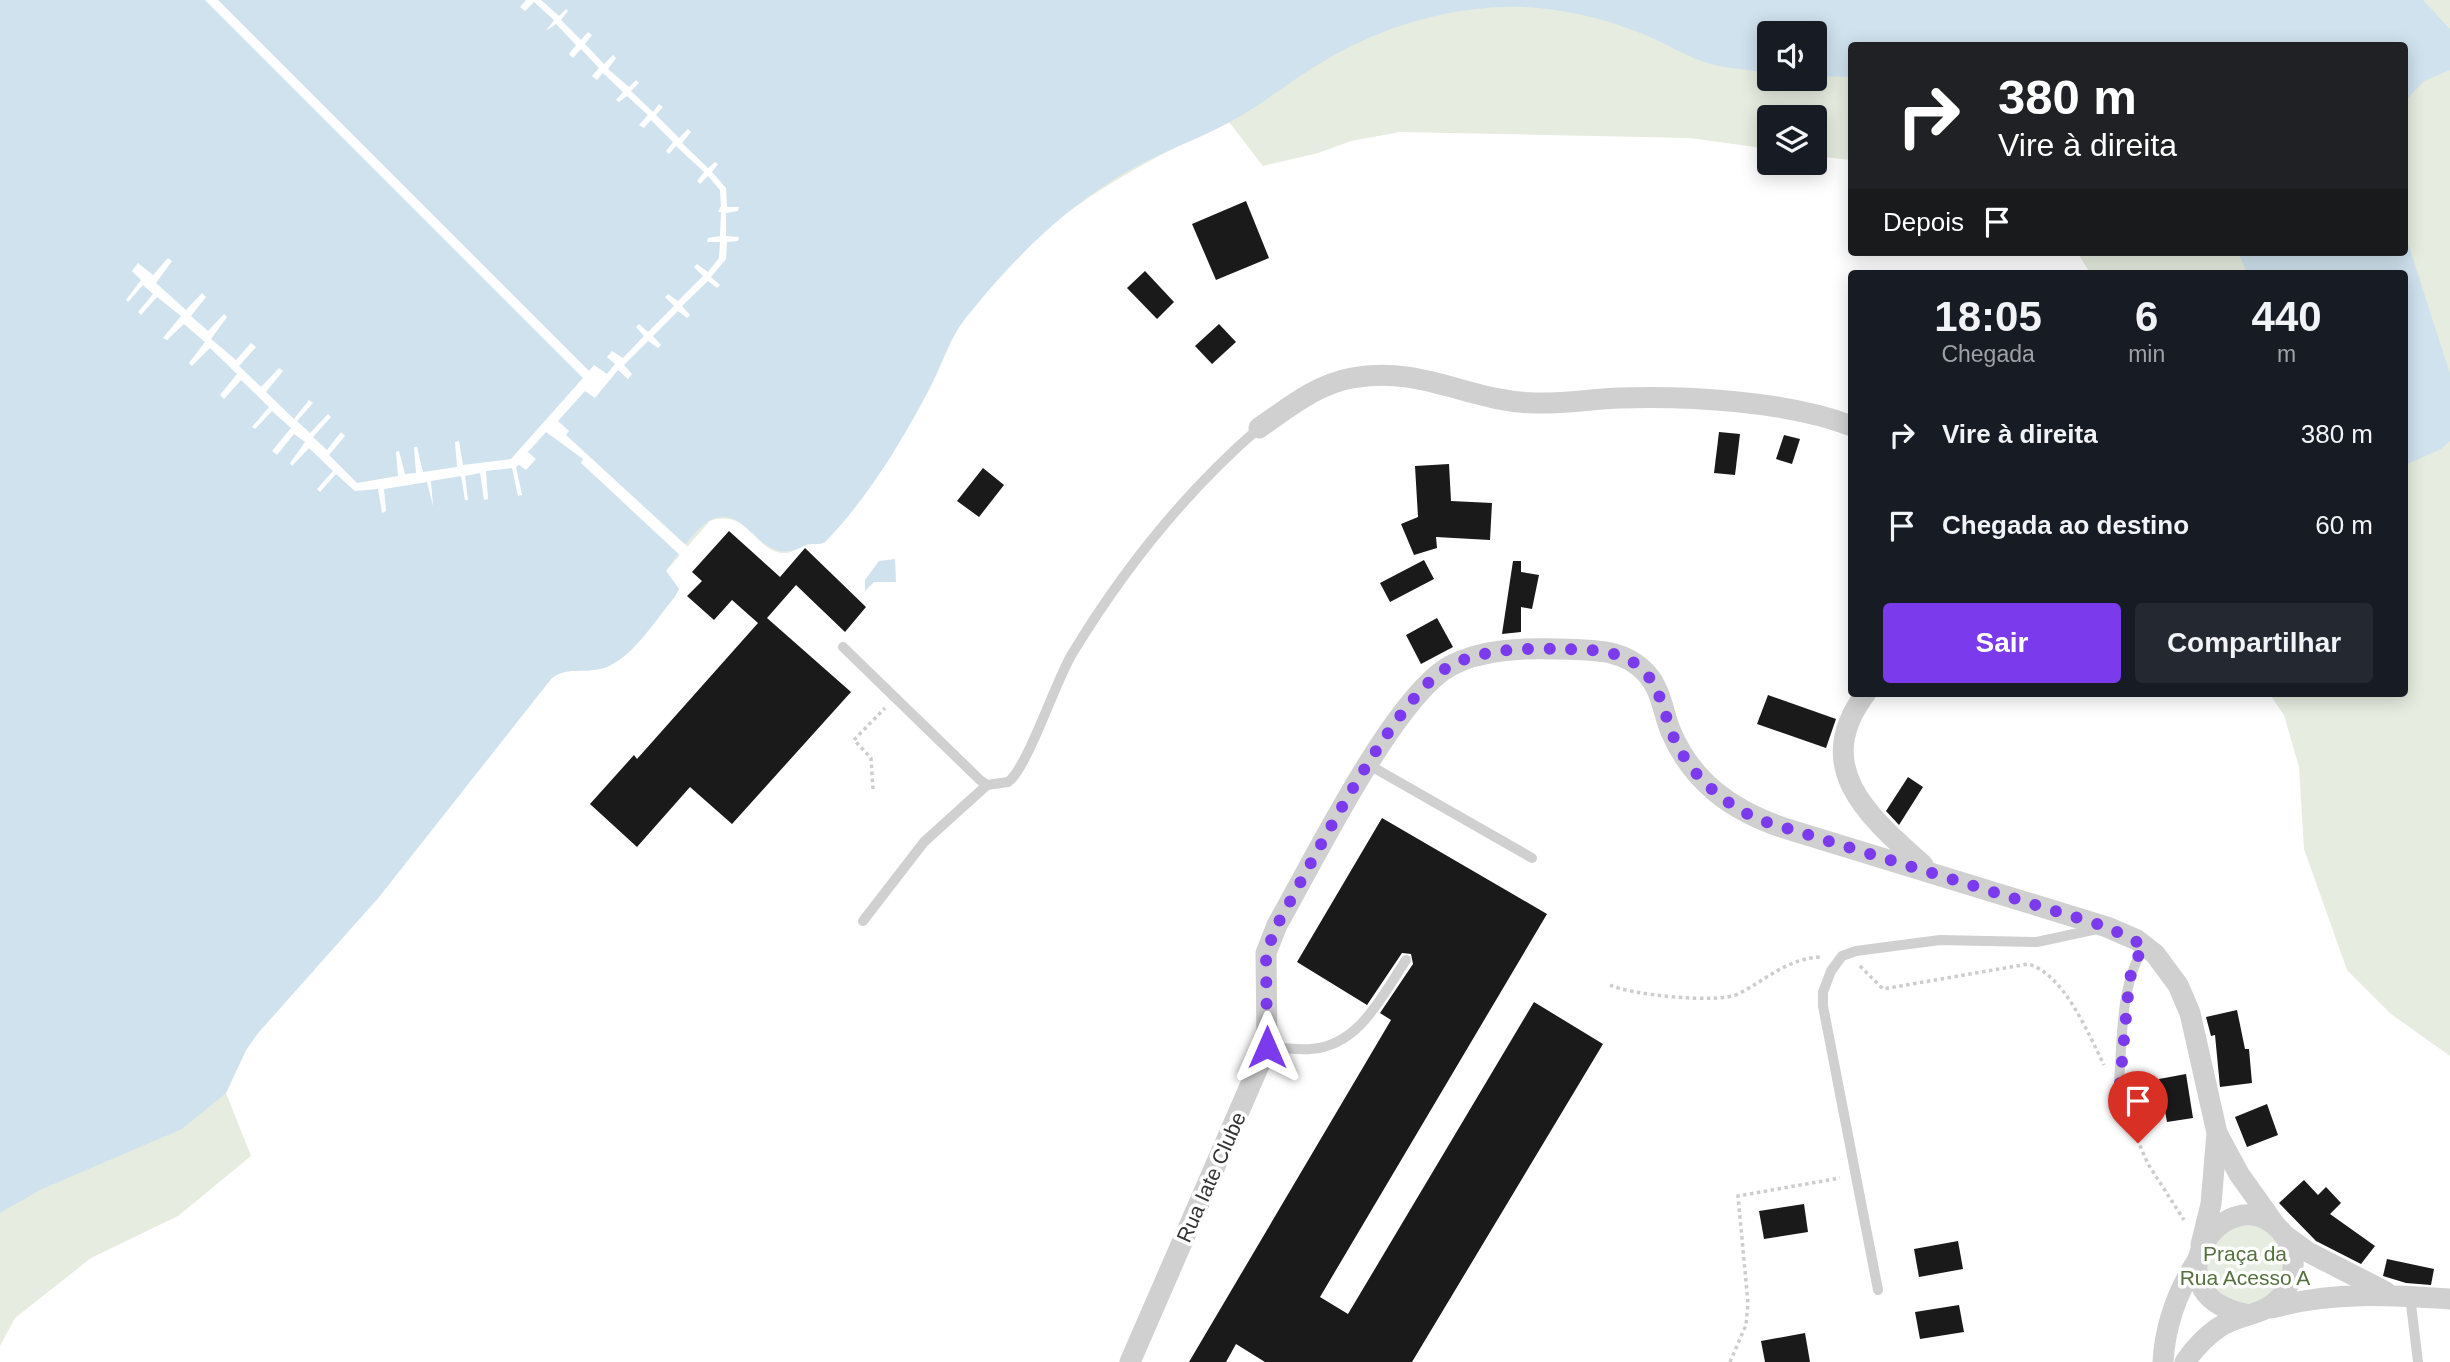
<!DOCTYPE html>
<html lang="pt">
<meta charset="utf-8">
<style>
body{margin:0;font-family:Arial,sans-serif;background:#242831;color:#f1f3f6;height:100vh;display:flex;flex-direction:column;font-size:26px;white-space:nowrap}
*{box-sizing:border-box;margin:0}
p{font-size:23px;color:#9ea1a6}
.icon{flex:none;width:38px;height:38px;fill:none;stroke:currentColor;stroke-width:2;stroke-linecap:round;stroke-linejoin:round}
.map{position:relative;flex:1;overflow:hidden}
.panel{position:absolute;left:1848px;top:270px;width:560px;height:427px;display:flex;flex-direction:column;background:#171b24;border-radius:7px;box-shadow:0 4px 18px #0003}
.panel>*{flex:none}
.hud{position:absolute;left:1848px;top:42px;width:560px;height:214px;border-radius:7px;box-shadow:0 4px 18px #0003;background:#202124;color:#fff;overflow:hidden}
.fabs{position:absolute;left:1757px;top:21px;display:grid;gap:14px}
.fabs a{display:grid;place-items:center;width:70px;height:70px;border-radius:7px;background:#171b24;box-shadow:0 4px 18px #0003;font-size:35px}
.pin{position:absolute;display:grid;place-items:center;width:60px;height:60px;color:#fff;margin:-72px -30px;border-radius:50% 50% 50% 0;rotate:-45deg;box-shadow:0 0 7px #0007}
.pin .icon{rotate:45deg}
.me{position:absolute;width:77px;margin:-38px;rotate:0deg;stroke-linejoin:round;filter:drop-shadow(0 0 5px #0008)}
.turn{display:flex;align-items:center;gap:24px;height:147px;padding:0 35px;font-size:32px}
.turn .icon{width:91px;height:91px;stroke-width:2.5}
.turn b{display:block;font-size:49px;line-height:60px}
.then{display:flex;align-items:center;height:66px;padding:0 35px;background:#0003;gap:14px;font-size:26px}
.eta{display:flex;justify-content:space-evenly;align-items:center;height:119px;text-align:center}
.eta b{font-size:42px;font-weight:800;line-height:49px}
.primary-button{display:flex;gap:14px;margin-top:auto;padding:14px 35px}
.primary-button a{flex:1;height:80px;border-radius:7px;background:#7c3aed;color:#fff;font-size:28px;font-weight:800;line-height:80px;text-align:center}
.primary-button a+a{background:#242831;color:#f1f3f6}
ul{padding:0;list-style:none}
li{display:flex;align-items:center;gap:21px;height:91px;padding:0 35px}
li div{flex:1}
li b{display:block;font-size:26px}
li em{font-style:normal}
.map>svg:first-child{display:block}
.green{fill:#e6ecdf;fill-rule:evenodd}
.water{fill:#cfe2ee}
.pier{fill:#fff}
.building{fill:#1a1a1a}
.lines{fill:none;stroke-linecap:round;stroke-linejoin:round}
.path{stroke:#cdcdcd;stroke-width:3.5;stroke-dasharray:3.5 3.5;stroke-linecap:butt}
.service{stroke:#d0d0d0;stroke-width:10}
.minor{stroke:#d0d0d0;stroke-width:21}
.route{stroke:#7c3aed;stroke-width:12;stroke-dasharray:0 21.6}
.labels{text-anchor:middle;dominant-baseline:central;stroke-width:7;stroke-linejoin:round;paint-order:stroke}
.street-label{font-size:21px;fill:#333;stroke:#fff}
.park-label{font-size:21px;fill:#56703f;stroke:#fff}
</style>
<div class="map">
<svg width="2450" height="1362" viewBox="0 0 2450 1362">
<rect width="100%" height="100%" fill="#fff"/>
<g class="green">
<path d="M1364 0H2450V1056L2391 1014 2347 970 2304 849 2299 767 2284 715 2269 693H2404V273H2090L2077 252H2404V46H1852L1851 160 1815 156V117H1769V149L1690 138 1400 132 1351 141 1318 153 1263 166 1229 122C1128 168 1021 227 960 325 948 345 941 367 930 388 902 441 867 499 825 542 818 546 816 543 809 544 799 545 795 554 783 553 755 551 748 508 710 521L666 571 679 589 674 598C655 620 636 653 609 666 591 675 566 665 551 679L379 897 258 1033 246 1050 226 1093 251 1156 178 1216 91 1258 15 1318 0 1346V1163L899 328ZM1769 33H1815V79H1769Z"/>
<path d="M2242 1222 2268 1229 2285 1250V1277L2268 1300 2241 1307 2207 1283 2209 1243Z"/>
</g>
<g class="water">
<path d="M0 0H2423L2450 29V70L2424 81 2405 101 2404 46H1852L1851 77 1815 76V33H1769V72H1762C1743 69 1722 68 1704 62 1685 55 1668 45 1650 37 1611 20 1568 9 1525 7 1457 5 1388 24 1329 58 1295 77 1265 103 1230 122 1199 139 1166 150 1135 167 1068 203 1012 260 965 319 949 339 942 364 930 387 903 440 867 499 825 542 817 546 811 542 804 546 758 571 748 499 709 521 693 531 677 556 666 571L679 589 674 598C655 620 636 653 609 666 591 675 566 665 551 679L379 897 258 1033 246 1050 226 1093 182 1129 42 1189 0 1213Z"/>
<path d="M2405 234 2450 374V441L2441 449 2405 465 2404 273H2247L2238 252H2404Z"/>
<path d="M895 559 896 582H874L865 591V580L879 561Z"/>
</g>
<path class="pier" d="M205 0H218L589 371 594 365 607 374 615 364 607 357 612 351 623 358 644 336 636 327 639 324 648 332 674 306 665 297 668 294 678 301 703 276 694 267 697 264 708 272 719 258 720 242H707L708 238 720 236 721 212H718L721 206 720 190 708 176 700 184 697 181 704 172 676 146 669 154 666 151 673 142 651 120 644 128 639 125 648 115 627 96 619 102 616 100 623 92 603 73 597 80 592 76 599 68 581 49 573 58 569 54 576 45 556 24 546 31 554 20 534 2 525 11 520 7 526 0H541L559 16 566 9 568 11 561 20 581 40 588 32 592 35 585 44 604 64 613 55 616 58 608 69 629 87 636 80 639 83 631 91 653 112 659 104 663 107 656 115 679 138 688 129 691 132 682 143 708 168 715 162 718 164 712 172 726 188 727 207H739L738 211 726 213V236L739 237 738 241 727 242 726 259 711 277 720 285 717 288 708 281 682 306 690 315 687 318 678 311 653 336 661 345 658 348 648 341 624 365 632 374 628 379 618 370 595 398 585 391 558 421 569 431 566 435 689 548 682 557 581 463 583 459 546 432 528 452 536 459 526 470 519 465 516 467 522 495 518 496 512 468 486 471 488 499 484 500 480 473 465 476 468 500H465L461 476 431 481 433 506 427 482 384 489 386 511 382 513 378 489 355 491 336 474 320 492 317 489 333 471 309 448 292 466 290 463 305 442 294 434 277 455 272 451 291 428 272 411 255 429 252 427 269 407 241 380 224 399 220 395 237 374 210 348 192 366 189 363 205 342 184 324 167 340 163 338 181 316 157 297 141 315 138 312 153 294 143 285 128 302 126 300 141 280 132 271 138 263 153 275 168 258 172 261 156 283 186 310 202 293 206 297 191 316 208 331 224 314 227 317 211 339 236 360 251 343 256 347 239 366 261 387 279 368 283 371 266 392 294 419 309 400 313 403 297 421 310 433 328 414 331 417 313 437 327 450 341 432 345 436 329 455 357 483 398 476 396 452 399 451 405 474 416 473 414 447H417L423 472 457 467 455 442 459 441 463 465 511 459 583 378Z"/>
<g class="building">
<path d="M1246 201 1269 258 1216 280 1192 224Z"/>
<path d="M1145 271 1174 302 1157 319 1127 288Z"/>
<path d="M1219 324 1236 342 1212 364 1195 346Z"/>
<path d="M1719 432 1740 434 1735 475 1714 473Z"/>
<path d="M1784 435 1800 439 1792 464 1776 459Z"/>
<path d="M1449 464 1451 501 1492 503 1490 540 1436 537 1437 548 1414 555 1401 524 1418 517 1415 466Z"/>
<path d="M983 468 1004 485 979 517 957 501Z"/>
<path d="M729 531 780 577 805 548 866 607 845 632 796 585 767 618 851 692 732 824 690 787 637 847 590 804 634 755 637 759 758 623 732 600 714 620 687 596 702 581 692 572Z"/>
<path d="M1424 560 1434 579 1390 602 1380 583Z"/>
<path d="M1513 561H1521V572L1539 575 1532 609 1521 607V632L1502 634Z"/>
<path d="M1437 618 1453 647 1421 664 1406 635Z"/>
<path d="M1768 695 1836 719 1826 748 1757 724Z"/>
<path d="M1908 777 1923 787 1899 825 1886 811Z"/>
<path d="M1382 818 1547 914 1320 1297 1348 1314 1534 1002 1603 1044 1412 1362H1265L1236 1344 1226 1362H1189L1391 1020 1380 1013 1413 964 1411 954 1402 953 1367 1005 1297 962Z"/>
<path d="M2237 1010 2245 1049H2249L2252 1083 2220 1087 2215 1035 2211 1036 2206 1017Z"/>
<path d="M2186 1074 2193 1118 2167 1122 2159 1079Z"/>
<path d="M2267 1104 2278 1135 2247 1147 2235 1117Z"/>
<path d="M2304 1180 2318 1195 2326 1187 2341 1203 2330 1214 2375 1246 2361 1264 2316 1241 2279 1203Z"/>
<path d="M1804 1204 1808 1232 1764 1239 1759 1211Z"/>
<path d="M1958 1241 1963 1269 1919 1277 1914 1249Z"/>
<path d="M2387 1259 2434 1269 2431 1285 2406 1283 2383 1276Z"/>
<path d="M1959 1305 1964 1332 1920 1339 1915 1312Z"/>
<path d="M1805 1333 1810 1362H1765L1761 1341Z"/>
</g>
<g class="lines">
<g class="path">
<path d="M873 789 871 758 854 740 885 708"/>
<path d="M1860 966 1883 989 2028 964C2064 974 2088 1033 2104 1065"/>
<path d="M1610 985C1631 995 1718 1004 1738 994 1766 980 1786 959 1820 957"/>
<path d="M2123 1107 2148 1164 2184 1220"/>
<path d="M1730 1362 1746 1325 1748 1303 1738 1196 1840 1178"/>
</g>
<g class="service">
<path d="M843 647 980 780 987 785 1008 782C1027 769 1056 680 1072 654 1123 570 1185 492 1259 428"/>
<path d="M1369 765 1532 858"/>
<path d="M863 921 924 842 987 785"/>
<path d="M1267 1047C1281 1048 1296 1050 1311 1049 1359 1046 1382 996 1406 960"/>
<path d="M2118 1094C2123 1047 2118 986 2145 946"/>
<path d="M1878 1290 1823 1006V992L1831 971 1842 956 1856 951 1940 940 2037 942 2097 929"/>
<path d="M2410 1296 2418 1362"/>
</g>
<g class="minor">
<path d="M1259 428C1288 408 1317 384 1352 378 1421 365 1470 402 1535 403 1563 404 1592 399 1620 398 1689 396 1787 401 1852 426"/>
<path d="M1866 693C1810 767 1868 816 1923 865"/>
<path d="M2218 1135 2239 1174 2276 1226"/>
<path d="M2283 1234 2308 1252 2386 1292"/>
<path d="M2272 1308C2331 1291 2390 1295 2450 1299"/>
<path d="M1130 1362 1267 1047 1266 953 1277 925C1312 864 1393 698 1450 666 1481 649 1524 648 1558 649 1591 650 1624 648 1647 674 1662 691 1663 713 1671 732 1693 783 1733 811 1784 828L2107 927 2137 940 2155 954 2178 985 2190 1013 2217 1133 2211 1204 2201 1245"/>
<path d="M2163 1362C2165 1326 2177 1292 2197 1261"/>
<path d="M2185 1362C2194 1349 2205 1337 2218 1328 2233 1317 2252 1316 2267 1308 2295 1292 2302 1255 2281 1231 2228 1172 2143 1292 2245 1314"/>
</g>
</g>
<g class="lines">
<path class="route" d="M1267 1047 1266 953 1277 925C1312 864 1393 697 1450 666 1481 649 1524 648 1559 649 1589 650 1621 648 1644 671 1659 687 1663 708 1670 728 1685 771 1720 802 1760 820L2107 927 2145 946 2133 964 2129 984 2119 1094 2138 1143"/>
</g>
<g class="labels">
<g class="street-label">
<text transform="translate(1211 1177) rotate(-66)">Rua Iate Clube</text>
</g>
<g class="park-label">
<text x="2245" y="1253">Praça da<tspan x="2245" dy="24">Rua Acesso A</tspan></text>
</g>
</g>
</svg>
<div class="fabs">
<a><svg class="icon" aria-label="sound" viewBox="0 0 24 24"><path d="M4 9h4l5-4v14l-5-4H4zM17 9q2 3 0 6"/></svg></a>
<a><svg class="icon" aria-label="layers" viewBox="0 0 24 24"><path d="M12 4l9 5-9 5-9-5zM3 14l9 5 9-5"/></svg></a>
</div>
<div class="pin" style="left:2138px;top:1143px;background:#d93025"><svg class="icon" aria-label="arrive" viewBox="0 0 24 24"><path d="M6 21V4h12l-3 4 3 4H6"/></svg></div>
<svg class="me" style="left:1267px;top:1047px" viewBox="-20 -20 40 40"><path d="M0-17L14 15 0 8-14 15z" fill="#7c3aed" stroke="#fff" stroke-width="4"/></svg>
<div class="hud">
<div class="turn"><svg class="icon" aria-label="right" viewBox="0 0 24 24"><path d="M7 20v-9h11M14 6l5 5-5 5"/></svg><div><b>380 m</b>Vire à direita</div></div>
<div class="then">Depois<svg class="icon" aria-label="arrive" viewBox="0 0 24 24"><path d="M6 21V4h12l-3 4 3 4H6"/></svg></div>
</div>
<section class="panel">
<div class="eta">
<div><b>18:05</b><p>Chegada</p></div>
<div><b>6</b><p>min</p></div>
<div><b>440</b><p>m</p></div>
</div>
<ul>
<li><svg class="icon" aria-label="right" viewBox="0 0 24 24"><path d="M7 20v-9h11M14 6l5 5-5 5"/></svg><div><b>Vire à direita</b></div><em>380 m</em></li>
<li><svg class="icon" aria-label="arrive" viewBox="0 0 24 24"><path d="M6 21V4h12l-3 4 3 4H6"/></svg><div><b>Chegada ao destino</b></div><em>60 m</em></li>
</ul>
<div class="primary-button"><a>Sair</a><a>Compartilhar</a></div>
</section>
</div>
